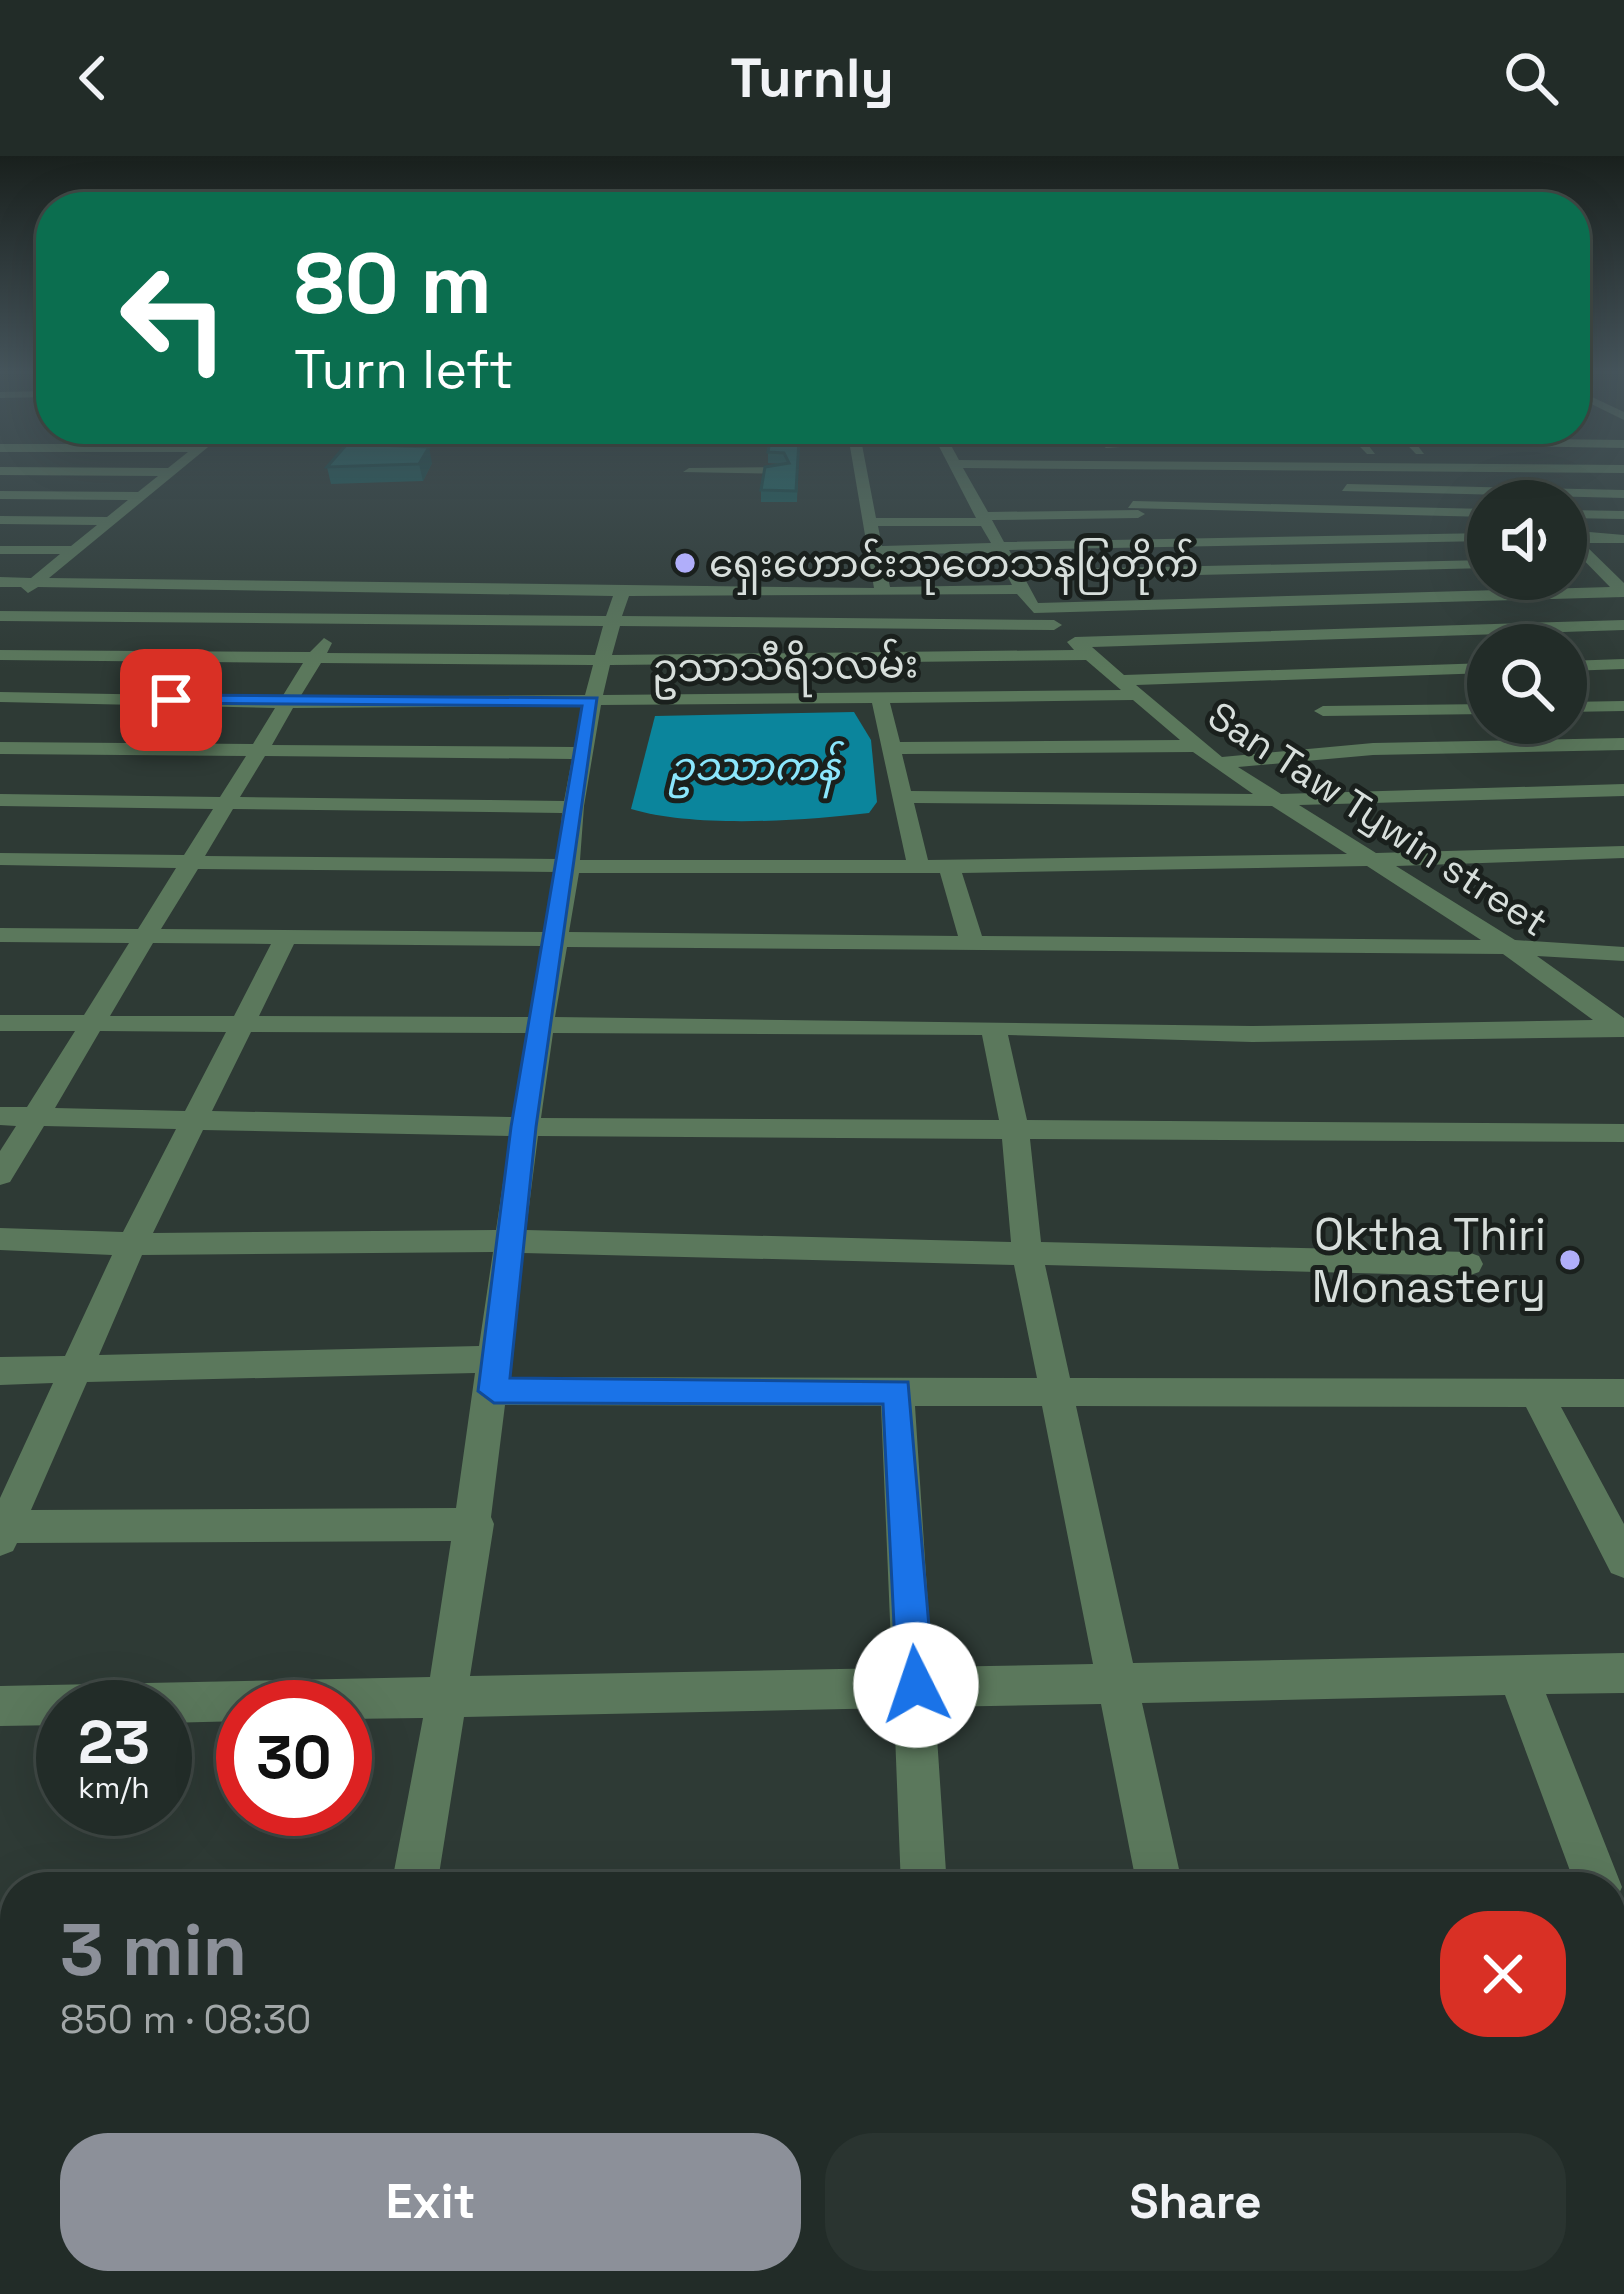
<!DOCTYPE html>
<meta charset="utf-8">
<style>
body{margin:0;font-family:"Space Grotesk","Noto Sans Myanmar",sans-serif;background:#2a3430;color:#f1f3f6;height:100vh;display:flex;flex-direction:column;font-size:45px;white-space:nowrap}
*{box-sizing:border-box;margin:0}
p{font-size:39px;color:#a2a7a8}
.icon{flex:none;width:66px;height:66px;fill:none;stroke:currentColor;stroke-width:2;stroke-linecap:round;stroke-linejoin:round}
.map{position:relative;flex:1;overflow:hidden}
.side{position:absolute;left:0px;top:1716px;width:1626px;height:423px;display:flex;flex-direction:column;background:#222c28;border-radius:48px 48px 0 0;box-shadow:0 12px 48px #0002,0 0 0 3px #3f4845}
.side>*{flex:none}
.guide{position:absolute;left:36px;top:36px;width:1554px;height:252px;border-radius:48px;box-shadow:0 12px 48px #0002,0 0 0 3px #3f4845;background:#0b6e4f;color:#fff;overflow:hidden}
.tools{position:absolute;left:1467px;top:324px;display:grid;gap:24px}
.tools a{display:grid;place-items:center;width:120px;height:120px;border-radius:50%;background:#222c28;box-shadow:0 12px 48px #0002,0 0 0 3px #3f4845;font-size:60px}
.speed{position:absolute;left:36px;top:1524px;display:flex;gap:24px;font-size:60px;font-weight:700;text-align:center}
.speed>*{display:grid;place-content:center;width:156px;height:156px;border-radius:50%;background:#222c28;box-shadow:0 12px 48px #0002,0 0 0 3px #3f4845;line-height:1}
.speed small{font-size:30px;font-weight:400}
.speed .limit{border:18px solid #d22;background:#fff;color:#111}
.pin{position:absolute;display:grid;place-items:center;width:102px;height:102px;color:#fff;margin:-51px;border-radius:24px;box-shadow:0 6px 18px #0006}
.me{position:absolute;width:132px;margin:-66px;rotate:356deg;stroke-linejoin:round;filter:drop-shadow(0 0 9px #0008)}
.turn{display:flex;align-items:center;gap:42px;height:252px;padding:0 60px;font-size:54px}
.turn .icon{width:156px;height:156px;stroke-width:2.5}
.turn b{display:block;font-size:84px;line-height:102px}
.round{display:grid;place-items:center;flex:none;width:126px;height:126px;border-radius:48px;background:#2a3430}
.summary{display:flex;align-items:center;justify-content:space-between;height:204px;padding:0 60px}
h1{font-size:72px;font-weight:600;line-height:90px;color:#8c9099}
.cta{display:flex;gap:24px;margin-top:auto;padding:24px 60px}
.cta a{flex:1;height:138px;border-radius:48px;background:#8c9099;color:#fff;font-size:48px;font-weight:600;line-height:138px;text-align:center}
.cta a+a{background:#2a3430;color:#f1f3f6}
header{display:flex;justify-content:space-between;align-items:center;height:156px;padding:0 60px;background:#222c28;font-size:54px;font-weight:600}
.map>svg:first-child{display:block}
.water{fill:#0b859c}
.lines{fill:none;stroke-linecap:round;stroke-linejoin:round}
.minor{fill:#5b785c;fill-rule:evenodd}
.wall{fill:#1a5e5c}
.shaded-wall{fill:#154c4b}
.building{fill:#1e6d6b;stroke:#154c4b;stroke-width:3}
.route{fill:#1a73e8;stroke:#114b97;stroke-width:3}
.poi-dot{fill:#b0aefa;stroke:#1a201d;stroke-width:4.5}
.labels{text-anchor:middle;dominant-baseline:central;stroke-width:10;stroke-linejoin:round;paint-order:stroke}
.far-poi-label{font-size:39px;fill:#d7dedb;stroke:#1a201d;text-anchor:start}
.far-street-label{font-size:39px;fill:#d7dedb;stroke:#1a201d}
.far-water-label{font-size:39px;font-style:italic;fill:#8be6fc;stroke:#1a201d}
.poi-label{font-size:45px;fill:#d7dedb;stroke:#1a201d;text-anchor:end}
</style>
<header><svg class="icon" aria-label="back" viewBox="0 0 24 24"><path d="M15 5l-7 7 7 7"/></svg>Turnly<svg class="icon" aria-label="search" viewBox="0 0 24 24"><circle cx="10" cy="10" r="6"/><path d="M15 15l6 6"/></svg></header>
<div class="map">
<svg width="1624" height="2138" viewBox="0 0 1624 2138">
<rect width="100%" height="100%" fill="#2e3a35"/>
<path class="water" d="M854 556 871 584 877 646 869 657C802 665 694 672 631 653L655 560Z"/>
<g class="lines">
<g class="minor">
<path d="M1575 233 1624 256V264L1575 240Z"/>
<path d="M51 235V241L0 242V236Z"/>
<path d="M217 273H230L49 422 874 432 847 273H859L876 362H976L930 273H942L959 304 1624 309V317L963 312 988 356 1138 354 1145 358 1138 362 992 364 1004 386 1488 377V385L1009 394 1020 414 1488 404V412L1025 423 1038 447 1610 431 1566 386V374L1624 379V387H1583L1624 427V441L1034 457 1017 438 629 440 622 460 1054 464 1062 469 1054 474 620 470 612 499 1074 494 1067 486 1075 481 1624 464V474L1092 491 1124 519 1488 507V517L1136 529 1222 601 1373 587 1624 582V594L1373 599 1238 611 1281 638 1624 628V640L1299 649 1376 697 1624 690V702L1396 710 1515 784 1624 791V805L1537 800 1624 862V881L1252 886 1008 879 1027 964 1624 968V986L1030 983 1041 1086 1468 1096 1479 1100 1483 1108 1479 1116 1468 1120 1045 1109 1070 1222 1624 1223V1251H1561L1624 1368V1422L1611 1417 1526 1251 1076 1250 1133 1507 1624 1497V1537L1546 1538 1622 1731 1618 1740 1624 1743V1815L1611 1810V1731H1576L1505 1539 1142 1547 1183 1731H1137L1101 1548 935 1551 947 1731H901L894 1552 464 1561 437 1731H391L423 1562 345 1563V1551H243V1565L165 1567V1551H63V1569L0 1570V1530L430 1521 451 1385 17 1387 13 1395 0 1400V1342L53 1227 0 1229V1201L65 1200 112 1099 0 1094V1072L123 1076 176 973 44 970 10 1026 0 1029V995L16 970 0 969V951H27L75 875H0V859H84L129 787 0 786V772L138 773 176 712 0 709V697L184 699 213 653 0 650V638L220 641 246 600 0 598V586L253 588 275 552 0 546V536L282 541 303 507 0 504V494L310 496 324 482 332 487 327 497 595 499 603 470 0 465V455L606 460 613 440 38 431 28 437 21 431H0V421L31 422 60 398H0V390H71L97 369 0 368V360L107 361 128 344 0 343V335L138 336 158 320 0 319V311L168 312 188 296H0V288H198ZM878 370H981L991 387 882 390ZM996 397 1012 429 890 431 883 398ZM1086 504 1121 534 603 539 610 509ZM321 507 593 509 585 539 300 541ZM1133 544 1180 584 900 586 890 547ZM872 547 906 704H580L584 650 601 549ZM583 550 574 591 272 589 293 552ZM1193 596 1253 638 911 635 902 598ZM265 600 572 603 564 645 240 641ZM914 647 1272 650 1347 698 928 704ZM233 653 562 657 559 703 205 700ZM1367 710 1481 784 982 780 962 717ZM198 713 557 716 546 776 161 773ZM579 717H940L958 780 569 776ZM153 787 271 788 234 860H110ZM294 788 543 790 530 861 259 860ZM567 791 1503 798 1593 864 1252 870 555 861ZM100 875 226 876 185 955 55 952ZM251 876 527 877 513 961 212 955ZM553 877 982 879 999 964 541 962ZM203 974 510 980 496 1074 153 1077ZM538 980 1002 983 1011 1086 526 1074ZM493 1096 479 1190 99 1199 142 1099ZM523 1097 1014 1109 1037 1222 508 1221ZM475 1217 456 1352 31 1354 87 1226ZM505 1249 881 1250 892 1512 470 1520 494 1368 491 1361ZM915 1250H1042L1093 1508 932 1511Z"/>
<path d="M1080 273H1094L1109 284 1148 289 1106 292Z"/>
<path d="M1343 273H1356L1375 298H1367Z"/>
<path d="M1392 273H1405L1424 298H1416Z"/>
<path d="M1153 275 1306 280 1312 284 1149 282Z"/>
<path d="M1467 282 1624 284V292L1463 289Z"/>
<path d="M780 311 785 318 683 316 689 312Z"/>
<path d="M1347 328 1624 334V342L1342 335Z"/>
<path d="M1133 345 1488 353V361L1128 352Z"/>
<path d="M1566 354 1624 355V363L1566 362Z"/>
<path d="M1624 503V513L1566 515V505Z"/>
<path d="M1624 545V555L1566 556V546Z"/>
<path d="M1488 548V558L1323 560 1314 555 1323 550Z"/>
<path d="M325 2124H379L377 2138H323Z"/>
<path d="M913 2124H967L968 2138H914Z"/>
<path d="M1215 2124H1269L1272 2138H1218Z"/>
</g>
</g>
<g class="wall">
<path d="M799 284 797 346H761V334L783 308 768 307V296Z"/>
<path d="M432 307 423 325 331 328 327 311Z"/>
</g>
<path class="shaded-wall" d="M429 291 432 307 423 325 419 308Z"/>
<g class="building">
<path d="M770 284H799L796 335 761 334 765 311 789 307 784 297 768 296Z"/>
<path d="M347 288 429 291 419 308 327 311Z"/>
</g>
<linearGradient id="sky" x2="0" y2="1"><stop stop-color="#19201d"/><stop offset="0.42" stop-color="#46555c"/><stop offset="1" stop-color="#46555c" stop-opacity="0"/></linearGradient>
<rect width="1624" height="513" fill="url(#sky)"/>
<path class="route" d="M171 539 597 542 536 971 510 1222 908 1226 934 1529 929 1542 916 1548 903 1542 897 1529 883 1248 494 1247 478 1235 511 971 582 550 165 547Z"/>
<g class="poi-dot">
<circle cx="685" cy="407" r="12"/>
<circle cx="1570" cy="1104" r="12"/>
</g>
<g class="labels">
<g class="far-poi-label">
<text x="709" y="407">ရှေးဟောင်းသုတေသနပြတိုက်</text>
</g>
<g class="far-street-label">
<text transform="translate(785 510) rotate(-1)">ဥသာသီရိ၁လမ်း</text>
<text transform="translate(1378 663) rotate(33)">San Taw Tywin street</text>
</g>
<g class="far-water-label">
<text x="754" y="610">ဥဿာကန်</text>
</g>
<g class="poi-label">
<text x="1546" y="1078">Oktha Thiri<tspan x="1546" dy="52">Monastery</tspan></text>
</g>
</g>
</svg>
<div class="tools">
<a><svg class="icon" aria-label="sound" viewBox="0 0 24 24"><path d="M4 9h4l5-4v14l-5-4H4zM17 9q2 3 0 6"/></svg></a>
<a><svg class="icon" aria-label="search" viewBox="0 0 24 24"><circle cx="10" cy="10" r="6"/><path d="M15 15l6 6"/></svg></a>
</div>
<div class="speed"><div>23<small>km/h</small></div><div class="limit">30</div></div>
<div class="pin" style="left:171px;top:544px;background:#d93025"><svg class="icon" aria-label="arrive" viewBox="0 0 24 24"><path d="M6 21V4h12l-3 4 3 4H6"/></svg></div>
<svg class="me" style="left:916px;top:1529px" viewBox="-20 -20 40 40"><circle r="19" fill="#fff"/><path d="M0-13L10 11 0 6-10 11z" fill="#1a73e8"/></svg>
<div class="guide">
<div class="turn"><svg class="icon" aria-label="left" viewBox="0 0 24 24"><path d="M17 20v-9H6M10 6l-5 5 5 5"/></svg><div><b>80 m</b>Turn left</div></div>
</div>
<section class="side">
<div class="summary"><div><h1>3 min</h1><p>850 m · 08:30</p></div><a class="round" style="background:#d93025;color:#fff"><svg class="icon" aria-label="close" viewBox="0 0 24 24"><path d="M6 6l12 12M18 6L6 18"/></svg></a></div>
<div class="cta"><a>Exit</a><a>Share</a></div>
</section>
</div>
